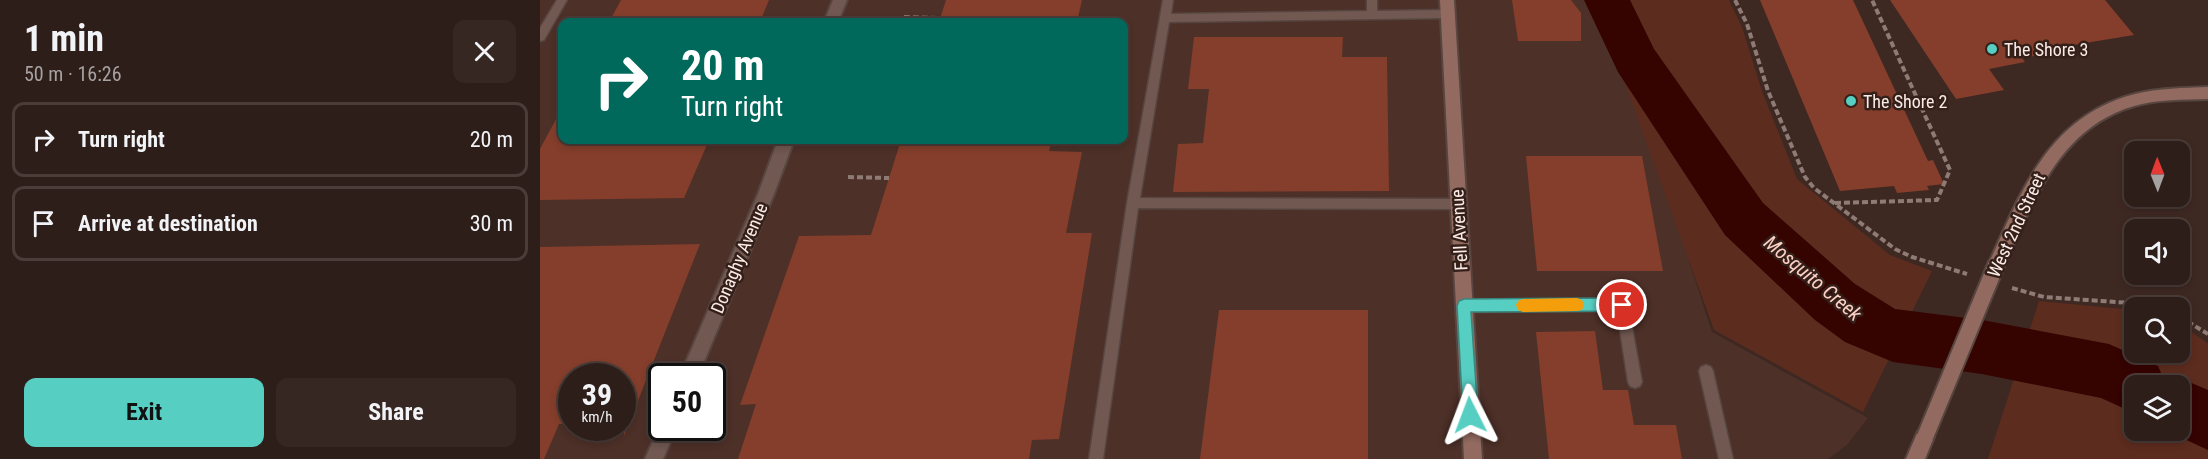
<!DOCTYPE html>
<meta charset="utf-8">
<style>
body{margin:0;font-family:"Roboto Condensed",sans-serif;background:#362723;color:#f1f3f6;height:100vh;display:flex;flex-direction:column;font-size:22px;white-space:nowrap}
*{box-sizing:border-box;margin:0}
p{font-size:20px;color:#a7a2a2}
.icon{flex:none;width:33px;height:33px;fill:none;stroke:currentColor;stroke-width:2;stroke-linecap:round;stroke-linejoin:round}
.map{position:relative;flex:1;overflow:hidden}
.details{display:flex;flex-direction:column;background:#2e1e1a;width:540px}
.details>*{flex:none}
.banner{position:absolute;left:18px;top:18px;width:570px;height:126px;border-radius:12px;box-shadow:0 3px 9px #0003,0 0 0 2px #493c39;background:#00695c;color:#fff;overflow:hidden}
.needle{width:39px;rotate:359deg}
.fabs{position:absolute;left:1584px;top:141px;display:grid;gap:12px}
.fabs a{display:grid;place-items:center;width:66px;height:66px;border-radius:12px;background:#2e1e1a;box-shadow:0 3px 9px #0003,0 0 0 2px #493c39;font-size:30px}
.speed{position:absolute;left:18px;top:363px;display:flex;gap:12px;font-size:30px;font-weight:700;text-align:center}
.speed>*{display:grid;place-content:center;width:78px;height:78px;border-radius:50%;background:#2e1e1a;box-shadow:0 3px 9px #0003,0 0 0 2px #493c39;line-height:1}
.speed small{font-size:15px;font-weight:400}
.speed .limit{border:3px solid #111;border-radius:9px;background:#fff;color:#111}
.pin{position:absolute;display:grid;place-items:center;width:51px;height:51px;color:#fff;margin:-26px;border:3px solid #fff;border-radius:50%;box-shadow:0 2px 6px #0007}
.me{position:absolute;width:66px;margin:-33px;rotate:357deg;stroke-linejoin:round;filter:drop-shadow(0 0 4px #0008)}
.turn{display:flex;align-items:center;gap:21px;height:126px;padding:0 24px;font-size:27px}
.turn .icon{width:78px;height:78px;stroke-width:2.5}
.turn b{display:block;font-size:42px;line-height:51px}
.round{display:grid;place-items:center;flex:none;width:63px;height:63px;border-radius:12px;background:#362723}
.overview{display:flex;align-items:center;justify-content:space-between;height:102px;padding:0 24px}
h1{font-size:36px;font-weight:700;line-height:45px}
.button{display:flex;gap:12px;margin-top:auto;padding:12px 24px}
.button a{flex:1;height:69px;border-radius:12px;background:#57cec2;color:#111;font-size:24px;font-weight:700;line-height:69px;text-align:center}
.button a+a{background:#362723;color:#f1f3f6}
ul{padding:0;list-style:none}
li{display:flex;align-items:center;gap:18px;height:75px;margin:0 12px 9px;padding:0 12px;border:3px solid #493c39;border-radius:12px}
li div{flex:1}
li b{display:block;font-size:22px}
li em{font-style:normal}
main{display:flex;flex:1;min-height:0}
.map>svg:first-child{display:block}
.built{fill:#4d3028;fill-rule:evenodd}
.green{fill:#5c2c1e;fill-rule:evenodd}
.lines{fill:none;stroke-linecap:round;stroke-linejoin:round}
.river{fill:#350300;fill-rule:evenodd}
.building{fill:#843e2b}
.service-casing{stroke:#574540;stroke-width:3}
.minor-casing{stroke:#574540;stroke-width:4}
.secondary-casing{stroke:#574540;stroke-width:4}
.path{stroke:#8e7b75;stroke-width:4;stroke-dasharray:6 3;stroke-linecap:butt}
.service{fill:#715851;fill-rule:evenodd}
.minor{fill:#715851;fill-rule:evenodd}
.secondary{fill:#936a5f;fill-rule:evenodd}
.secondary-bridge-casing{stroke:#574540;stroke-width:20;stroke-linecap:butt}
.secondary-bridge{stroke:#936a5f;stroke-width:16}
.route{fill:#57cec2;stroke:#39867e;stroke-width:1.5}
.slow{fill:#f59e0b}
.poi-dot{fill:#57cec2;stroke:#341f19;stroke-width:2}
.labels{text-anchor:middle;dominant-baseline:central;stroke-width:5;stroke-linejoin:round;paint-order:stroke}
.poi-label{font-size:18px;fill:#faebe6;stroke:#341f19;text-anchor:start}
.street-label{font-size:18px;fill:#faebe6;stroke:#341f19}
.water-label{font-size:20px;font-style:italic;fill:#fdd1c5;stroke:#341f19}
</style>
<main>
<section class="details">
<div class="overview"><div><h1>1 min</h1><p>50 m · 16:26</p></div><a class="round"><svg class="icon" aria-label="close" viewBox="0 0 24 24"><path d="M6 6l12 12M18 6L6 18"/></svg></a></div>
<ul>
<li><svg class="icon" aria-label="right" viewBox="0 0 24 24"><path d="M7 20v-9h11M14 6l5 5-5 5"/></svg><div><b>Turn right</b></div><em>20 m</em></li>
<li><svg class="icon" aria-label="arrive" viewBox="0 0 24 24"><path d="M6 21V4h12l-3 4 3 4H6"/></svg><div><b>Arrive at destination</b></div><em>30 m</em></li>
</ul>
<div class="button"><a>Exit</a><a>Share</a></div>
</section>
<div class="map">
<svg width="1668" height="459" viewBox="0 0 1668 459">
<rect width="100%" height="100%" fill="#3e2822"/>
<path class="built" d="M0 0H1055L1094 90 1172 332 1328 418 1307 445 1288 459H0ZM22 22H584V140H22ZM32 376H82V428H32ZM122 376H172V428H122Z"/>
<g class="green">
<path d="M1055 0H1189L1202 27 1222 91 1257 179 1350 255 1392 271 1323 412 1174 330Z"/>
<path d="M1499 301 1594 310V352H1640V324L1666 342 1668 344V459H1448ZM1594 386H1640V430H1594Z"/>
</g>
<g class="lines">
<path class="river" d="M1044 0H1090L1114 49 1223 203 1315 284 1355 309 1442 320 1569 344 1618 366 1626 384 1640 378 1668 390V450L1625 430H1640V386H1594V413L1561 398 1442 374 1353 362 1305 342 1275 320 1185 235 1078 72Z"/>
</g>
<g class="building">
<path d="M81 0H229L220 22H69Z"/>
<path d="M406 0H542L537 22H399Z"/>
<path d="M972 0H1031L1041 13V41H978Z"/>
<path d="M1220 0H1313L1388 161 1393 160 1404 184 1387 186 1389 190 1357 193 1354 186 1300 191Z"/>
<path d="M1350 0H1565L1594 35 1521 47 1524 51 1482 58 1485 62 1449 69 1464 90 1416 99Z"/>
<path d="M654 37H803L802 57H847L849 191 633 192 638 144 663 143 669 89H648Z"/>
<path d="M22 108V140H169L144 198 0 200V149Z"/>
<path d="M361 140H512L509 151 542 152 526 233H552L519 439 492 440 489 459H198L216 404 200 405 259 236 331 235Z"/>
<path d="M986 156H1102L1123 271H997Z"/>
<path d="M160 244 84 436 82 376H32V424H19L4 459H0V247Z"/>
<path d="M679 310H828V459H660Z"/>
<path d="M1055 331 1063 390H1088L1094 425H1136L1142 459H1009L996 332Z"/>
</g>
<g class="lines">
<g class="service-casing">
<g id="service">
<path d="M17 0H27L4 40 0 41V28Z"/>
<path d="M623 0H633L631 14 827 11V0H837V11L907 10 912 14 907 18 629 22 600 198 918 199 922 200 924 204 922 208 918 209 598 208 563 459H549L587 203Z"/>
<path d="M1082 299 1086 301 1088 305 1102 382 1100 386 1095 388 1090 386 1088 382 1077 311 924 312 920 310 918 306 920 302 924 300Z"/>
<path d="M1166 365 1171 367 1173 371 1193 459H1179L1159 371 1161 367Z"/>
</g>
</g>
<g class="minor-casing">
<g id="minor">
<path d="M293 0H307L298 22H284Z"/>
<path d="M238 140H254L234 194 158 376H140L218 194Z"/>
<path d="M122 421V428H136L123 459H105Z"/>
</g>
</g>
<g class="secondary-casing">
<g id="secondary">
<path d="M900 0H914L942 459H924Z"/>
<path d="M1668 87V99C1644 100 1618 99 1594 106 1518 128 1493 203 1463 268L1457 270 1451 268 1449 263C1482 189 1509 116 1595 94 1619 88 1644 88 1668 87Z"/>
<path d="M1385 428 1392 431 1394 437 1385 459H1366L1378 431Z"/>
</g>
</g>
<g class="path">
<path d="M1195 0 1207 24 1228 91 1265 177 1274 188 1355 249 1372 257 1427 274"/>
<path d="M364 17 400 18"/>
<path d="M308 177 349 178"/>
<path d="M1295 203 1397 200 1410 170 1332 0"/>
<path d="M1472 288 1504 297 1620 305 1625 308"/>
<path d="M1640 317 1668 334"/>
</g>
<use href="#service" class="service"/>
<use href="#minor" class="minor"/>
<use href="#secondary" class="secondary"/>
<g class="secondary-bridge-casing">
<path id="secondary-bridge" d="M1385 437 1457 263"/>
</g>
<use href="#secondary-bridge" class="secondary-bridge"/>
</g>
<path class="route" d="M1082 298 1087 300 1090 305 1087 309 1082 311 931 312 938 415 936 420 930 423 925 420 923 415 917 306 919 301 924 299Z"/>
<path class="slow" d="M1037 298 1042 300 1044 305 1042 310 1037 311 983 312 978 310 976 305 978 301 983 299Z"/>
<g class="poi-dot">
<circle cx="1452" cy="49" r="6"/>
<circle cx="1311" cy="101" r="6"/>
</g>
<g class="labels">
<g class="poi-label">
<text x="1464" y="49">The Shore 3</text>
<text x="1323" y="101">The Shore 2</text>
</g>
<g class="street-label">
<text transform="translate(1476 225) rotate(-65)">West 2nd Street</text>
<text transform="translate(919 230) rotate(-93)">Fell Avenue</text>
<text transform="translate(199 258) rotate(-67)">Donaghy Avenue</text>
</g>
<g class="water-label">
<text transform="translate(1273 278) rotate(40)">Mosquito Creek</text>
</g>
</g>
</svg>
<div class="fabs">
<a><svg class="needle" viewBox="-14 -14 28 28"><path d="M0-13l5 13h-10z" fill="#e53935"/><path d="M0 13l5-13h-10z" fill="#a7a2a2"/></svg></a>
<a><svg class="icon" aria-label="sound" viewBox="0 0 24 24"><path d="M4 9h4l5-4v14l-5-4H4zM17 9q2 3 0 6"/></svg></a>
<a><svg class="icon" aria-label="search" viewBox="0 0 24 24"><circle cx="10" cy="10" r="6"/><path d="M15 15l6 6"/></svg></a>
<a><svg class="icon" aria-label="layers" viewBox="0 0 24 24"><path d="M12 4l9 5-9 5-9-5zM3 14l9 5 9-5"/></svg></a>
</div>
<div class="speed"><div>39<small>km/h</small></div><div class="limit">50</div></div>
<div class="pin" style="left:1082px;top:305px;background:#d93025"><svg class="icon" aria-label="arrive" viewBox="0 0 24 24"><path d="M6 21V4h12l-3 4 3 4H6"/></svg></div>
<svg class="me" style="left:930px;top:415px" viewBox="-20 -20 40 40"><path d="M0-17L14 15 0 8-14 15z" fill="#57cec2" stroke="#fff" stroke-width="4"/></svg>
<div class="banner">
<div class="turn"><svg class="icon" aria-label="right" viewBox="0 0 24 24"><path d="M7 20v-9h11M14 6l5 5-5 5"/></svg><div><b>20 m</b>Turn right</div></div>
</div>
</div>
</main>
